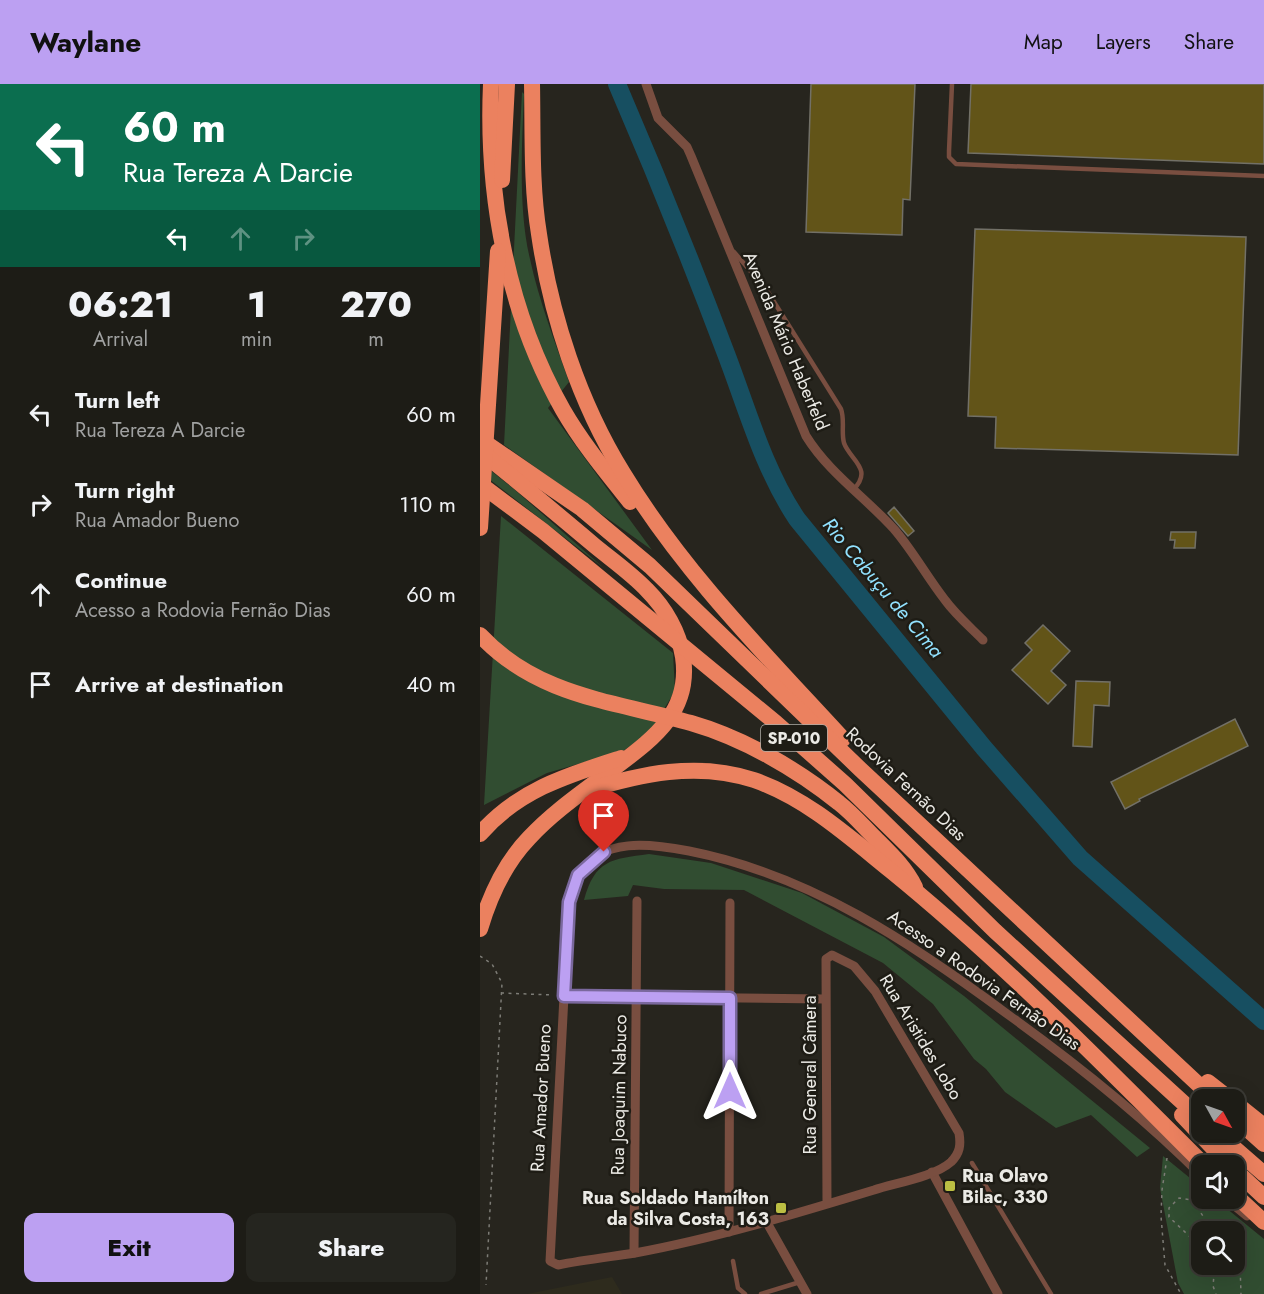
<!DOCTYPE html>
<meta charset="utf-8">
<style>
body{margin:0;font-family:Jost,sans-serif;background:#25251f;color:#f1f3f6;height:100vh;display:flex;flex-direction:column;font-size:22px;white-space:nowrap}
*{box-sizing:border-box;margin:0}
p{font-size:20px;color:#a0a1a1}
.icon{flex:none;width:33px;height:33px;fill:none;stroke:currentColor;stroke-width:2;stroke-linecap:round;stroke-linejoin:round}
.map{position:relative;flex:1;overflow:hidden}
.details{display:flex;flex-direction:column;background:#1d1c16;width:480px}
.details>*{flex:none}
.top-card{background:#0b6e4f;color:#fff;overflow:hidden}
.needle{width:39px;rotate:130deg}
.buttons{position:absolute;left:711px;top:1005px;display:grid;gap:12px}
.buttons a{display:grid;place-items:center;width:54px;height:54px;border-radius:12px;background:#1d1c16;box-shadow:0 6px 24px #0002,0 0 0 2px #3b3a35;font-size:30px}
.pin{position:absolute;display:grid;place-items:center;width:51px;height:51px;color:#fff;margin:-62px -26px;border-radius:50% 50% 50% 0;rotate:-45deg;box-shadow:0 0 6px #0007}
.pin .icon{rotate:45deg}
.me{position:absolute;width:66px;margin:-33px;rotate:0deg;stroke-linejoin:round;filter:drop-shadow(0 0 4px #0008)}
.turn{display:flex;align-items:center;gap:21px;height:126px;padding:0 24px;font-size:27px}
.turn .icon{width:78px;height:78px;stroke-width:2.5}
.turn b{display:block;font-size:42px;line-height:51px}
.lanes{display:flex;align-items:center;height:57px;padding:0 24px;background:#0003;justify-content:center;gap:30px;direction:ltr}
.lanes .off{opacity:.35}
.eta{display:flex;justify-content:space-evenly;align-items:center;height:102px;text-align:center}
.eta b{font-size:36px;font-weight:800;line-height:42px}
.cta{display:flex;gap:12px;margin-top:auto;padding:12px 24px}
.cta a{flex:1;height:69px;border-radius:12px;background:#bca0f2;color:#111;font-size:24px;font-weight:800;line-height:69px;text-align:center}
.cta a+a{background:#25251f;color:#f1f3f6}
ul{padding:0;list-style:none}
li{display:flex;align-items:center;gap:18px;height:90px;padding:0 24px}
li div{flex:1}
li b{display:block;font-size:22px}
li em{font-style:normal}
header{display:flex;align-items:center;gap:36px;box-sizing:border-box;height:84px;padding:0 30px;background:#bca0f2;color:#111}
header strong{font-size:28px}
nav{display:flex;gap:33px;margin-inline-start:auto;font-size:21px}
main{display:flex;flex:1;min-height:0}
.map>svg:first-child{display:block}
.built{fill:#2e2b1d}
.green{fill:#314d31;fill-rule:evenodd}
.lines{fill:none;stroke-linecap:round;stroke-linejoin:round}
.river{stroke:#174f61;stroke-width:18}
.building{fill:#625418;stroke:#727067;stroke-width:1.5}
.path{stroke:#7d7c76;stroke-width:1.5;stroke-dasharray:3 4.5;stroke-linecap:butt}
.lane{stroke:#794e40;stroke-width:4.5}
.street{stroke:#794e40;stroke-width:9}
.highway{stroke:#eb815f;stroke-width:16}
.route-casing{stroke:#7a689d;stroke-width:15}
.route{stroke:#bca0f2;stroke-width:10}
.poi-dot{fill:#bcbf43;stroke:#1e1c15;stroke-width:2}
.labels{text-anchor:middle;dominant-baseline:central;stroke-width:5;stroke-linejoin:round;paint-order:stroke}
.shield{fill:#1e1c15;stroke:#aeaca7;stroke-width:1.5}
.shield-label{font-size:16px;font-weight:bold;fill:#ebeae5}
.street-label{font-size:18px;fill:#ebeae5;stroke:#1e1c15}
.poi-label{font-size:18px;font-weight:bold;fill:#ebeae5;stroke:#1e1c15;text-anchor:start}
.water-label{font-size:20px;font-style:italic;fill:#92e2ff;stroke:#1e1c15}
</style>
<header>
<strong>Waylane</strong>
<nav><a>Map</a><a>Layers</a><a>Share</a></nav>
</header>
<main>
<section class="details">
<div class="top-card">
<div class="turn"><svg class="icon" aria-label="left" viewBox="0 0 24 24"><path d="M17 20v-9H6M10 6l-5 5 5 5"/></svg><div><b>60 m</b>Rua Tereza A Darcie</div></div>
<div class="lanes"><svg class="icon" aria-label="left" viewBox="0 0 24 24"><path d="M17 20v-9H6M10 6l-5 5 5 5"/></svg><svg class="icon off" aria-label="ahead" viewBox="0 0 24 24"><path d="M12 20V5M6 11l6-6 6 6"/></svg><svg class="icon off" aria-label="right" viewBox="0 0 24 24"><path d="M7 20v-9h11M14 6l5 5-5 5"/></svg></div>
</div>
<div class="eta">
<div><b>06:21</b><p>Arrival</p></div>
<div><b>1</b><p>min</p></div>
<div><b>270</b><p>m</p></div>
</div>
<ul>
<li><svg class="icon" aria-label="left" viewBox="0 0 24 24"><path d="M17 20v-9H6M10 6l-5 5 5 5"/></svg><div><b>Turn left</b><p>Rua Tereza A Darcie</p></div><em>60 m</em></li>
<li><svg class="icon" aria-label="right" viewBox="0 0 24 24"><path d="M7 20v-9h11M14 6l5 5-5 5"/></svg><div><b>Turn right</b><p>Rua Amador Bueno</p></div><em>110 m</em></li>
<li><svg class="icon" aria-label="ahead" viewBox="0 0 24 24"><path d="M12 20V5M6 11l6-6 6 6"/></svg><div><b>Continue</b><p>Acesso a Rodovia Fernão Dias</p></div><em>60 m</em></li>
<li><svg class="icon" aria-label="arrive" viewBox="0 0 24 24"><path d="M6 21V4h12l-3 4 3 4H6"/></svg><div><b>Arrive at destination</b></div><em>40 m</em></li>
</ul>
<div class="cta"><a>Exit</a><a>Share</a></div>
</section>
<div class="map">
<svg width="784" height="1210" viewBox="0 0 784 1210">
<rect width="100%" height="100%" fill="#27251e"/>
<path class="built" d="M132 1193 142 1210H47Z"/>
<g class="green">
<path d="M42 8 44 10C42 61 38 126 50 175 59 217 75 258 89 298L68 324 172 466 24 361Z"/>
<path d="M0 378 35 406 125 485 0 388Z"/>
<path d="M21 432 193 569 195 607 170 648 143 667 67 689 4 721Z"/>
<path d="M169 770 231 779 322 809 404 853 484 912 670 1064 657 1073 611 1031 576 1044 525 1008 506 985 494 975 453 920 403 879 264 806 184 805 153 801 148 812 104 816C115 776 131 775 169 770Z"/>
<path d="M683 1072 721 1103 722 1114 735 1115 784 1155V1210H704L698 1199 680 1104ZM722 1148H754V1180H722Z"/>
</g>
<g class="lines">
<path class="river" d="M137 0C175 88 211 177 245 267 267 324 283 384 317 435L504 664 600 774 784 937"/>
</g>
<g class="building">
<path d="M331 0H435L430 116 423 115 422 151 326 148Z"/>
<path d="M491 0H784V80L488 69Z"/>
<path d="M495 145 766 153 758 371 515 364 516 333 488 332Z"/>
<path d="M414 423 434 447 428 452 408 429Z"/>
<path d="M691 448H716L715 464H694L695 456H690Z"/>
<path d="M563 541 590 567 571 587 586 601 568 620 532 586 552 566 545 559Z"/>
<path d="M596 597 630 598 629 622 614 621 612 663 593 662Z"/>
<path d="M755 635 768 662 659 715 660 717 645 725 631 698Z"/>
</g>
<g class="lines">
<g class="path">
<path d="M0 872 12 880 22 899 6 1201"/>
<path d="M21 909 73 911"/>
<path d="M687 1074 682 1106 681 1132 685 1181 701 1210"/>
<path d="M722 1164 689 1133V1124L699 1114 712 1116 734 1148"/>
<path d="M754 1165 760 1180 761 1210"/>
<path d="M735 1180 733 1202 736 1210"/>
</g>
<g class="lane">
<path d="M472 0 469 67V73L476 80 784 92"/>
<path d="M254 168 286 205 361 325C365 336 361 348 364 359 370 376 394 385 373 406"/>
<path d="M492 1079 571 1210"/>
<path d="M253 1177 258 1204 265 1210"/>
<path d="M281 1210 320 1198"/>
</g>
<g class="street">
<path d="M166 0 178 34 207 63 211 72 326 352C349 389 385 413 414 445 433 467 447 493 465 516 476 531 490 543 503 556"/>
<path d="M83 912 345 915"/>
<path d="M452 1088 518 1210"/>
<path d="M745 1114 767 1132"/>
<path d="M347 1120 346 875 352 871 374 882 395 907 479 1049C481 1061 480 1069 471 1078 454 1093 415 1099 394 1106 315 1130 236 1154 155 1169 129 1173 103 1176 78 1181L70 1177 89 818C91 809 93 799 97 792 121 752 172 760 209 767 331 791 433 860 530 932 598 981 663 1033 722 1092"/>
<path d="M286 1137 327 1210"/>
<path d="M249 1148 250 819"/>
<path d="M154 1169 157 817"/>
</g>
<g class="highway">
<path d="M11 0C6 112 27 227 83 326 102 359 126 388 150 418"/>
<path d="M52 0C53 50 51 101 59 150 71 232 99 318 143 389 203 488 285 570 363 655"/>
<path d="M22 96 27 0"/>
<path d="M0 355 102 425 170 482 380 685 735 1016"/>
<path d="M0 367C39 398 77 430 115 462 132 476 152 490 167 506 185 524 199 548 203 573 211 627 174 654 137 682 107 705 75 726 49 754 24 780 10 811 0 845"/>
<path d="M0 400 63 447 296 639 365 700 515 847 722 1036"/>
<path d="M0 444 18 167"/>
<path d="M0 551C58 613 134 617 211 639 263 654 317 685 359 719 372 729 383 742 395 754 411 770 425 783 435 803"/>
<path d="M105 707C160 690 217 677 274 696 326 714 368 752 410 786 522 877 623 980 725 1082"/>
<path d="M0 750C38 706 88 691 141 674"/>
<path d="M728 998 751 1016"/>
<path d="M754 1018 784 1042"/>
<path d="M702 1031 750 1082"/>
<path d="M754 1033 784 1060"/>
<path d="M736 1048 784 1090"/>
<path d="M754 1085 784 1113"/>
<path d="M754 1110 784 1138"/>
</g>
</g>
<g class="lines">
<g class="route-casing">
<path id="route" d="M124 768 98 791 89 818 84 912 250 914V1007"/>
</g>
<use href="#route" class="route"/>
</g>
<g class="poi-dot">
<rect x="464" y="1096" width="12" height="12" rx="3"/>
<rect x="295" y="1118" width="12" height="12" rx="3"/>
</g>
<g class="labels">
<rect class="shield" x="281" y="641" width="66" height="26" rx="4.5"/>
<g class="shield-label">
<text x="314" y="654">SP-010</text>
</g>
<g class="street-label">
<text transform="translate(306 257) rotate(67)">Avenida Mário Haberfeld</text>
<text transform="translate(426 700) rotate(43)">Rodovia Fernão Dias</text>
<text transform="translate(504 896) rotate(35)">Acesso a Rodovia Fernão Dias</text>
<text transform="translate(441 953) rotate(59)">Rua Aristides Lobo</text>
<text transform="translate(330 991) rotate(-90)">Rua General Câmera</text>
<text transform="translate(139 1011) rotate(-89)">Rua Joaquim Nabuco</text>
<text transform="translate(61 1014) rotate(-87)">Rua Amador Bueno</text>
</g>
<g class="poi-label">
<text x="482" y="1092">Rua Olavo<tspan x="482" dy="21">Bilac, 330</tspan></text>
<text x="289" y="1114" text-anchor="end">Rua Soldado Hamílton<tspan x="289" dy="21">da Silva Costa, 163</tspan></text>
</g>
<g class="water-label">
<text transform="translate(403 504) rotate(50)">Rio Cabuçu de Cima</text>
</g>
</g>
</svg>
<div class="buttons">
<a><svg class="needle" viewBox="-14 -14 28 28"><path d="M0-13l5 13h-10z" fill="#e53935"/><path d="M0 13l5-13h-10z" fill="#a0a1a1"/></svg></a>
<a><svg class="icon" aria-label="sound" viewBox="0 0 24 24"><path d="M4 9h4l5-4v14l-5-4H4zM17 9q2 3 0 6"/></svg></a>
<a><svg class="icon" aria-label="search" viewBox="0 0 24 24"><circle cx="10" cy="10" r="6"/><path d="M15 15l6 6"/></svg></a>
</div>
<div class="pin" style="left:124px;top:768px;background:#d93025"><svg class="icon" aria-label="arrive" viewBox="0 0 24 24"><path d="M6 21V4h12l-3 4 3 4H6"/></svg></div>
<svg class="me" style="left:250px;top:1007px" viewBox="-20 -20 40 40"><path d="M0-17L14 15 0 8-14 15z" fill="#bca0f2" stroke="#fff" stroke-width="4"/></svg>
</div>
</main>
